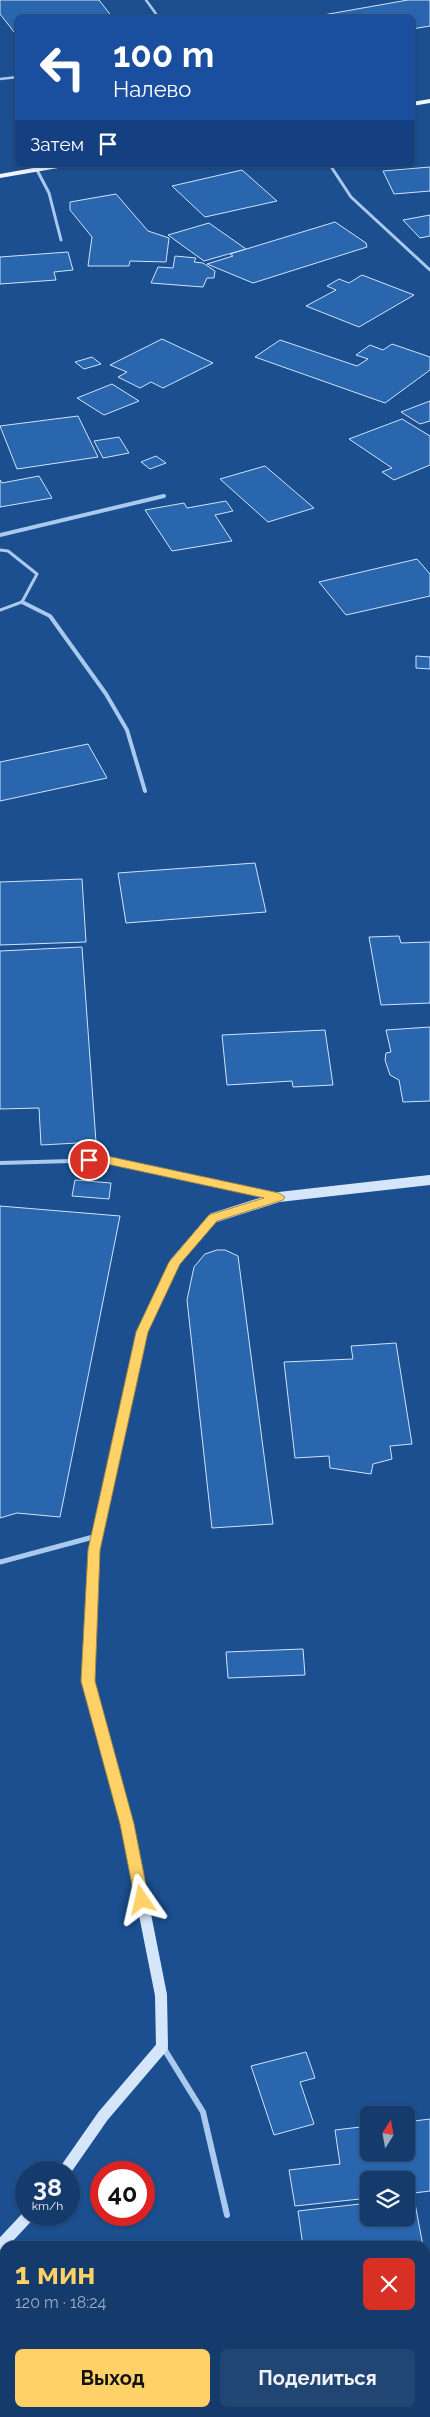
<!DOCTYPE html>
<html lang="ru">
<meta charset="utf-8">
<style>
body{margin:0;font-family:Raleway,sans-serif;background:#214673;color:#f1f3f6;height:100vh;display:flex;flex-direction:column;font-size:19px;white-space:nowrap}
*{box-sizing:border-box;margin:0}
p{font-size:16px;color:#9dadc1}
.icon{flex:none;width:28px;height:28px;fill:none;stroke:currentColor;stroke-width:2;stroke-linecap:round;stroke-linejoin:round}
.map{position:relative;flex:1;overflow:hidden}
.sheet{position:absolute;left:0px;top:2241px;width:430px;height:176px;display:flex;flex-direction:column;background:#143b6b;border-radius:15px 15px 0 0;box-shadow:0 1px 4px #0004,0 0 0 1px #33557e}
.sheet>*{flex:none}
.banner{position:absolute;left:15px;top:15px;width:400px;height:152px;border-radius:8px;box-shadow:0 1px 4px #0004,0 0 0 1px #33557e;background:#1a4fa0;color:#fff;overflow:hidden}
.needle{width:32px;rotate:11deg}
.tools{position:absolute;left:360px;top:2106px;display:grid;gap:10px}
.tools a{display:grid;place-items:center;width:55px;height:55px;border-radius:8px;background:#143b6b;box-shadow:0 1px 4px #0004,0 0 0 1px #33557e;font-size:25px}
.speed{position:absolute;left:15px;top:2161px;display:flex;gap:10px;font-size:25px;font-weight:700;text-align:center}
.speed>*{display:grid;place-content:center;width:65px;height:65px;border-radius:50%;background:#143b6b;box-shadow:0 1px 4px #0004,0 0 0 1px #33557e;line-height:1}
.speed small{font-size:12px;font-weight:400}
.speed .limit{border:8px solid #d22;background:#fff;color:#111}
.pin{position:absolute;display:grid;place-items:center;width:42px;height:42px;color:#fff;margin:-21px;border:2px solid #fff;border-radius:50%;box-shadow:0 1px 5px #0007}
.me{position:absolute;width:55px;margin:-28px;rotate:349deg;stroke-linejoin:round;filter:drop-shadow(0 0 4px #0008)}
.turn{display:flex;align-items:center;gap:18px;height:105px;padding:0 15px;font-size:22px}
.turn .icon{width:65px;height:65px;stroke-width:2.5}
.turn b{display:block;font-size:35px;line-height:42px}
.then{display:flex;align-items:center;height:48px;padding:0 15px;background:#0003;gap:10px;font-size:19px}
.round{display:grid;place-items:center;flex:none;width:52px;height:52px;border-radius:8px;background:#214673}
.headline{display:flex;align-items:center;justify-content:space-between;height:85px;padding:0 15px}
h1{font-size:30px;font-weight:700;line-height:38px;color:#ffd166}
.primary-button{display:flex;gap:10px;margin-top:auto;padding:10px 15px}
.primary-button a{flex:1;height:58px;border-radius:8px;background:#ffd166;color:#111;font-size:20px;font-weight:700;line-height:58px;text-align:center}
.primary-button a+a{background:#214673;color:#f1f3f6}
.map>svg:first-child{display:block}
.building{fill:#2a66ad;stroke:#cfe3fa}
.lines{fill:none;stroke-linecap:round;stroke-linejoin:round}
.lane-far2{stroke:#a9c9ee;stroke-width:2.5}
.lane-far1{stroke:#a9c9ee;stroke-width:3}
.lane{stroke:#a9c9ee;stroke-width:4}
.street-far3{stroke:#a9c9ee;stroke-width:3}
.street-far2{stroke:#a9c9ee;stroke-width:4}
.street-far1{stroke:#a9c9ee;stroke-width:5}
.street{stroke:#a9c9ee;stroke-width:6}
.secondary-far1{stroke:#d6e6fa;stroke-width:10}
.secondary{stroke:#d6e6fa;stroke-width:12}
.primary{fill:#f0f6ff;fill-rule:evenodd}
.route{fill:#ffd166;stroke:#a68842}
</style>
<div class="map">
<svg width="430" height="2417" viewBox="0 0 430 2417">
<rect width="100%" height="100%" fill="#1b4f8f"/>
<g class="building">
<path d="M0 0H99L113 18H18V37L0 14Z"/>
<path d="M408 0H430V26L412 29V18H306Z"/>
<path d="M430 167V191L394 194 383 171Z"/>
<path d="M242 170 277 201 205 217 172 186Z"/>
<path d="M116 194 148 231 169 238 166 262 130 261 129 266H88L92 237 70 210V202Z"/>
<path d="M430 215V236L420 238 403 220Z"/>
<path d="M335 222 366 243 367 247 253 283 207 264 233 256 230 254Z"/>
<path d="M209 223 246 249 204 261 168 235Z"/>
<path d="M68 252 73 270 54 272 56 280 0 284V257Z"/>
<path d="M175 256 196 258 194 262 203 263 215 271 214 278H207L203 287 151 283 158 267 173 268Z"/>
<path d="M362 275 414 295 359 327 306 306 336 290 327 286 339 279 349 283Z"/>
<path d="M162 339 213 363 163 388 151 382 140 388 118 377 127 372 110 365Z"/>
<path d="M280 340 357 366 368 359 356 355 370 345 383 350 392 344 430 357V370L385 403 255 357Z"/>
<path d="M92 357 101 364 84 369 75 362Z"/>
<path d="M112 384 139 401 104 415 77 398Z"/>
<path d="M430 401V421L420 424 401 412Z"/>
<path d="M78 416 98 457 17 469 0 426Z"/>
<path d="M402 419 430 436V465L394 480 382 472 392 468 349 439Z"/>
<path d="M119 437 129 453 103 458 94 441Z"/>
<path d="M156 456 166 463 150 469 141 462Z"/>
<path d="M265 466 314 508 268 522 220 479Z"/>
<path d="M39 476 52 498 0 507V480L2 483Z"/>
<path d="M226 501 233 511 215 515 232 541 172 551 145 510 184 503 187 508Z"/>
<path d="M417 559 430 574V596L346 615 319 582Z"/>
<path d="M416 656 430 657V669L416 668Z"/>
<path d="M88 744 107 778 0 801V762Z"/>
<path d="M255 863 266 912 126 923 118 873Z"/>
<path d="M82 879 86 942 0 945V882Z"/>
<path d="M399 936 401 943 430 942V1003L381 1005 369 937Z"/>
<path d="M82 947 96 1142 41 1145 39 1108 0 1109V951Z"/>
<path d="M430 1027V1101L403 1102 399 1080 390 1075 385 1060 386 1053 391 1052 386 1030Z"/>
<path d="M325 1030 333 1085 293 1087 292 1081 227 1085 222 1035Z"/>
<path d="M75 1180 111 1183 109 1199 72 1196Z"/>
<path d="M0 1206 120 1216 60 1517 17 1513 0 1518Z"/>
<path d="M217 1250H225L238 1256 273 1524 212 1528 187 1300 194 1267 205 1254Z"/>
<path d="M396 1343 412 1444 390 1446 392 1459 373 1464 371 1474 330 1468 329 1456 295 1458 284 1362 353 1359 351 1346Z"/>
<path d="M303 1649 305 1675 228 1678 226 1652Z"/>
<path d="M306 2052 315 2078 300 2082 314 2124 274 2135 251 2066Z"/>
<path d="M430 2119V2191L406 2194V2180H369V2198L295 2206 289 2170 340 2164 335 2130 369 2126V2152H406V2122Z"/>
<path d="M414 2198 423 2246H303L298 2211 369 2203V2218H406V2199Z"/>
<path d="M425 2259 430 2286V2417H330L329 2412H425Z"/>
<path d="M104 2412H155L156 2417H105Z"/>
<path d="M164 2412H321L322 2417H164Z"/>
</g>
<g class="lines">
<g class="lane-far2">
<path d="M146 0 159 18"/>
<path d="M0 79 18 77"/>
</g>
<path class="lane-far1" d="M0 550 8 551 37 574 22 602 0 610"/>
<path class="lane" d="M0 1163 107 1160 274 1196"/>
<g class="street-far3">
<path d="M330 165 351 197 430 270"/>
<path d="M37 170 49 193 61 240"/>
</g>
<g class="street-far2">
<path d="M0 535 164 496"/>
<path d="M22 602 50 616 106 694 127 730 145 791"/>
</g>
<path class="street-far1" d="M0 1562 97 1536"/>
<path class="street" d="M163 2047 203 2112 227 2215"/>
<path class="secondary-far1" d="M92 1597 94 1549 142 1332 175 1262 213 1218 279 1197 430 1180"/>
<g class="secondary">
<path d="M64 2172 103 2116 162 2047 161 1995 127 1824 88 1681 92 1596"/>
<path d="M0 2255 2 2244 29 2215"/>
<path d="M0 2415V2417"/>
</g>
<g class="primary">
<path d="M430 99V103L412 106V102Z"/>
<path d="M50 165H68L64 167 0 178V174Z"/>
</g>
</g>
<path class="route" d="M107 1156 279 1193 285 1197 283 1200 217 1221 180 1264 148 1332 100 1550 95 1681 134 1824 149 1900 147 1904 142 1906 137 1904 135 1900 120 1824 81 1681 88 1550 136 1332 169 1262 209 1215 264 1198 107 1164H89L83 1160 89 1157Z"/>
</svg>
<div class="tools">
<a><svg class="needle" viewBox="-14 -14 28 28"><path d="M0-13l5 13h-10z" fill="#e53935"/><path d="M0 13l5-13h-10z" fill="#9dadc1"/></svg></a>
<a><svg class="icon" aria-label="layers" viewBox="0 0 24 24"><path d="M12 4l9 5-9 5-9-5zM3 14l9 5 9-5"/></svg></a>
</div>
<div class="speed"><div>38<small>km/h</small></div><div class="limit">40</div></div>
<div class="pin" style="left:89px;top:1160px;background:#d93025"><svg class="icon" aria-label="arrive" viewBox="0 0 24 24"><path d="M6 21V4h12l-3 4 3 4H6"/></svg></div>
<svg class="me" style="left:142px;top:1900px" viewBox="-20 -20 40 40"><path d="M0-17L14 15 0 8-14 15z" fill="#ffd166" stroke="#fff" stroke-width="4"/></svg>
<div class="banner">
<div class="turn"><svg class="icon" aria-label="left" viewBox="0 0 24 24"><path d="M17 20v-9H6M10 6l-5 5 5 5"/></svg><div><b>100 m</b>Налево</div></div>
<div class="then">Затем<svg class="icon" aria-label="arrive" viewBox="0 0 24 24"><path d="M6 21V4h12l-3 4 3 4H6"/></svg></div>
</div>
<section class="sheet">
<div class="headline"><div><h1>1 мин</h1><p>120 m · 18:24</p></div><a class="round" style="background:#d93025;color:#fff"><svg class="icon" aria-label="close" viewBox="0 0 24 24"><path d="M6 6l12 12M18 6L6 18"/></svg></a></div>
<div class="primary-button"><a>Выход</a><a>Поделиться</a></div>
</section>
</div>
